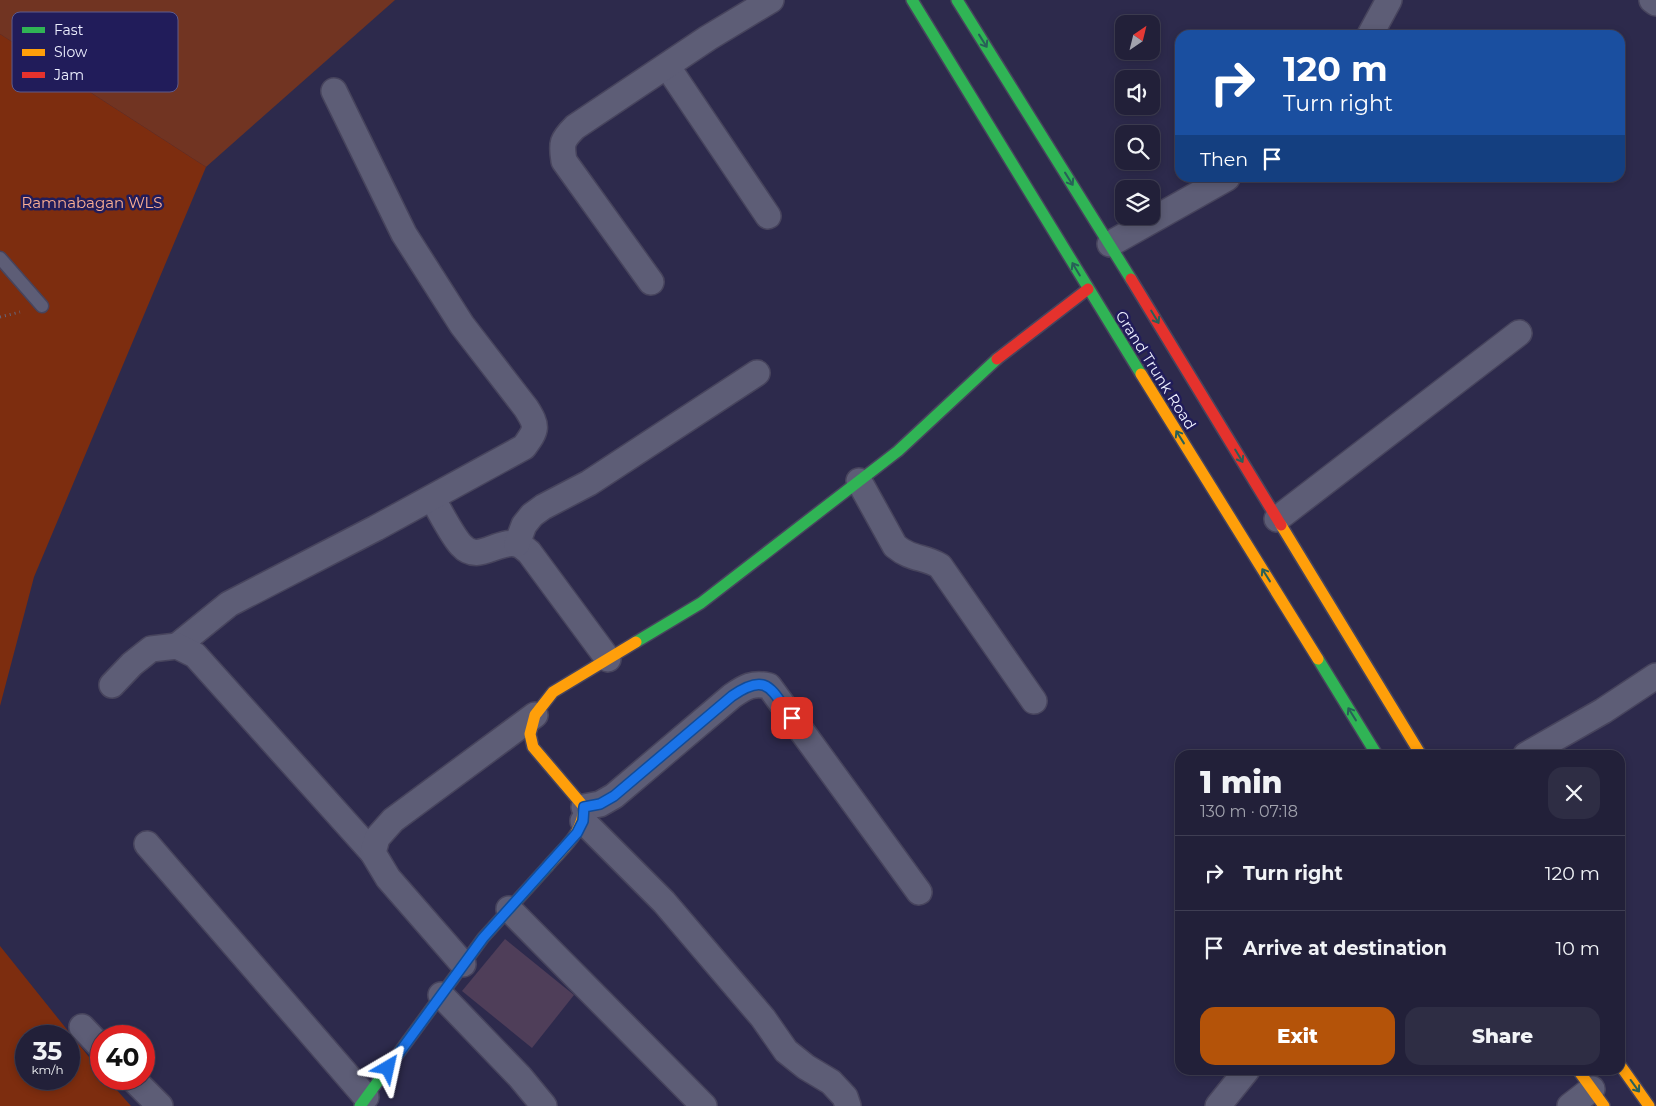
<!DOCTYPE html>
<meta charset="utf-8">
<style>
body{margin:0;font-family:Montserrat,sans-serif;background:#2e2d44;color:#f1f3f6;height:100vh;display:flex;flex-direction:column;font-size:19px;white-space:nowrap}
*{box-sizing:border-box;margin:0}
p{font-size:16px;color:#a2a3ae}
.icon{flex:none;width:28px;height:28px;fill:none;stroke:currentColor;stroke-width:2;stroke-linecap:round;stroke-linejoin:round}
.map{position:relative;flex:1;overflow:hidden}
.details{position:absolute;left:1175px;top:750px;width:450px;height:325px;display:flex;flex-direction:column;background:#222039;border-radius:15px;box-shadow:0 2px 8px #0003,0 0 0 1px #3f3e53}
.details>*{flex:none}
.top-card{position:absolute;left:1175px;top:30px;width:450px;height:152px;border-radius:15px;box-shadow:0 2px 8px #0003,0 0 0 1px #3f3e53;background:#1a4fa0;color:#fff;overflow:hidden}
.needle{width:32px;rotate:35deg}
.controls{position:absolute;left:1115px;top:15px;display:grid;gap:10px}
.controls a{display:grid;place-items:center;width:45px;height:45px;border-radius:10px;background:#222039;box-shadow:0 2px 8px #0003,0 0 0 1px #3f3e53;font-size:25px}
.speed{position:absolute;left:15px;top:1025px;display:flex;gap:10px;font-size:25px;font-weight:700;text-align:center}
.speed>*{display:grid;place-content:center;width:65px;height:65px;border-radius:50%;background:#222039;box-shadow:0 2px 8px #0003,0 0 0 1px #3f3e53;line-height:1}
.speed small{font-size:12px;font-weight:400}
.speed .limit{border:8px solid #d22;background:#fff;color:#111}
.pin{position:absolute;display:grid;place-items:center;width:42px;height:42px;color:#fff;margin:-21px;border-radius:10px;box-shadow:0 2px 8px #0006}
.me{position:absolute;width:55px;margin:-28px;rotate:36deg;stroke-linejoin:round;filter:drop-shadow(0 0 4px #0008)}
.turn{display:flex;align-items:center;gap:18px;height:105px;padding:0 25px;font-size:22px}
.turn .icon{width:65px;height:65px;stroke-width:2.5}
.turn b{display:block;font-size:35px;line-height:42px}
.then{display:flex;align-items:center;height:48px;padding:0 25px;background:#0003;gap:10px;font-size:19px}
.round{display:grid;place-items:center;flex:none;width:52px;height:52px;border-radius:15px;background:#2e2d44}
.head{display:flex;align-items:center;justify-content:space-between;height:85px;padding:0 25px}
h1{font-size:30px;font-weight:800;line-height:38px}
.cta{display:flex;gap:10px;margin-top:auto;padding:10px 25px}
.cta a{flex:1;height:58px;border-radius:15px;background:#b45309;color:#fff;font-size:20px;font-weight:800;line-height:58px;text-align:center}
.cta a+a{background:#2e2d44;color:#f1f3f6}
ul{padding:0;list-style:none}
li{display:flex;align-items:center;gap:15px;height:75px;padding:0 25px;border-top:1px solid #3f3e53}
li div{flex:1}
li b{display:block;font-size:19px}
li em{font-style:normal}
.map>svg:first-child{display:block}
.green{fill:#713422}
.forest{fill:#7d2d0f;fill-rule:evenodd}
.building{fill:#4f3e59}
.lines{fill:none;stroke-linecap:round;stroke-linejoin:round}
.lane-casing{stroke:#47445d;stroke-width:15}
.street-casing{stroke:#47445d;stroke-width:28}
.fast-casing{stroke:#47445d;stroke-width:14}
.slow-casing{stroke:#47445d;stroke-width:14}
.jam-casing{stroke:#47445d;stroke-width:14}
.path{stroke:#66667c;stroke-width:3;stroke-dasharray:1 4;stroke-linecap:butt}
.lane{stroke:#5d5d76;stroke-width:12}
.street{stroke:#5d5d76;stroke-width:25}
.fast{stroke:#30b455;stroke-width:11}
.slow{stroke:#ff9f0a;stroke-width:11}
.jam{stroke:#e5322d;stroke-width:11}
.oneway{stroke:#286058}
.route-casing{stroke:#114b97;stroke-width:12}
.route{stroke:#1a73e8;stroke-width:9}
.labels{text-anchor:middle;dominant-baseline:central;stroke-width:5;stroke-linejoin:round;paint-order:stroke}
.park-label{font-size:15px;fill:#faae93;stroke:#211c5a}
.street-label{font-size:15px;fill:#edefff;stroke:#211c5a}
.key{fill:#211c5a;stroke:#5e5b8c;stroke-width:1}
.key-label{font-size:14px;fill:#edefff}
</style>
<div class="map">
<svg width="1656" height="1106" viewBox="0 0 1656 1106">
<rect width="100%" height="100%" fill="#2d2a4c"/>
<path class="green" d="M0 0H395L206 167 0 34Z"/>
<g class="forest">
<path d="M0 34 206 167 34 577 0 706Z"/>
<path d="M0 946 101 1072V1079H107L131 1106H0ZM26 1036H69V1079H26Z"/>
</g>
<path class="building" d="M505 939 574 995 532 1048 462 991Z"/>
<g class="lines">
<g class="lane-casing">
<path id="lane" d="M0 258 42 306"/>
</g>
<g class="street-casing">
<g id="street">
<path d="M1652 0 1656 3"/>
<path d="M1370 35 1389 0"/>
<path d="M667 66 768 216"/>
<path d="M1110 244 1227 178"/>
<path d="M651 282 564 161C561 143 562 140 575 127L708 38 771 0"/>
<path d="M859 481 895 546C912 560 923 556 940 566L1034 701"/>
<path d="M432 498C440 511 451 534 461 545 478 564 496 540 516 544 520 544 525 549 529 552L608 659"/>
<path d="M1277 519 1519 333"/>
<path d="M517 544 524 525 532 515 543 507 589 483 757 373"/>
<path d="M177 646 229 604 376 528 524 447C537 429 538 427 526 408L462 325 404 234 334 91"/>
<path d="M112 685 132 664 151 649 177 646 195 655 373 853"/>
<path d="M1526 755 1603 711 1656 676"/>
<path d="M584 807 600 804 614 796 732 696C745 687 753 682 769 686L919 892"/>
<path d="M583 821 664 902 763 1018 786 1051 806 1067 831 1082 845 1097 848 1106"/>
<path d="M147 844 366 1097"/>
<path d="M509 909 704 1106"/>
<path d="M463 964 388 878 373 853 377 838 393 820 535 715"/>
<path d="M441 995 520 1077 544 1106"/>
<path d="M82 1027 101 1047"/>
<path d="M133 1079 160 1106"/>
<path d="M1218 1106 1247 1070"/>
<path d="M1570 1106 1592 1089"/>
</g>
</g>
<g class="fast-casing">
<g id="fast">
<path d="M912 0 1141 374"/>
<path d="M957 0 1131 279"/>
<path d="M636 642 701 603 898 451 997 359"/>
<path d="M1318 659 1377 755"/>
<path d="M360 1106 483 938 548 866"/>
</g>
</g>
<g class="slow-casing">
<g id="slow">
<path d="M1141 374 1318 659"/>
<path d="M1281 525 1421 755"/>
<path d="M548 866C565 846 582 835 584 807L533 747 530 734 535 715 553 692 636 642"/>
<path d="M1620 1065 1649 1106"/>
<path d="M1578 1070 1604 1106"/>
</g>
</g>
<g class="jam-casing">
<g id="jam">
<path d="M1131 279 1281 525"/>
<path d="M997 359 1088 289"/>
</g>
</g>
<path class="path" d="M0 317 20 312"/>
<use href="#lane" class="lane"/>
<use href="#street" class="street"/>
<use href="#fast" class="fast"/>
<use href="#slow" class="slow"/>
<use href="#jam" class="jam"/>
</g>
<defs><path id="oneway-shaft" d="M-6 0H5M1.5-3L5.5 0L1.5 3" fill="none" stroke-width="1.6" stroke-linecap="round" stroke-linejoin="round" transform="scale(1.25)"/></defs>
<g class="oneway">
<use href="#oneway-shaft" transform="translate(983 41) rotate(58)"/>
<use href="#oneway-shaft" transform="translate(1069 179) rotate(58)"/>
<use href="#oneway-shaft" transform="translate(1076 269) rotate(-121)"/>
<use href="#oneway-shaft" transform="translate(1155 317) rotate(59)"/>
<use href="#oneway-shaft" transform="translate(1180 437) rotate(-122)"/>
<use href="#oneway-shaft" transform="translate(1239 456) rotate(59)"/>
<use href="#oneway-shaft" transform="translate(1266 575) rotate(-122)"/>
<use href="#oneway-shaft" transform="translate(1352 714) rotate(-122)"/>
<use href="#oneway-shaft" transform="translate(1635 1086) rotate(54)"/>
</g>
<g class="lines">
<g class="route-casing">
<path id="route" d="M388 1068 483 938 577 833 583 821 584 807 600 804 614 796 732 696C768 671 771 690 792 718"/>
</g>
<use href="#route" class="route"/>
</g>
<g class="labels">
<g class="park-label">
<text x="92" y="202">Ramnabagan WLS</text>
</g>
<g class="street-label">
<text transform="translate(1156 370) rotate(58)">Grand Trunk Road</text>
</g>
</g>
<rect x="12" y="12" width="166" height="80" rx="8" class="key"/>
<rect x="22" y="27" width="23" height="6" fill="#30b455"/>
<rect x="22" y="49" width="23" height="7" fill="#ff9f0a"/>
<rect x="22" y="72" width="23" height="6" fill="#e5322d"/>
<g class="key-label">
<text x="54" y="35">Fast</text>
<text x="54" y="57">Slow</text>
<text x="54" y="80">Jam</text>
</g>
</svg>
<div class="controls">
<a><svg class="needle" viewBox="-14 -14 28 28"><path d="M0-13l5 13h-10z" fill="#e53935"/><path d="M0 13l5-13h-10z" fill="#a2a3ae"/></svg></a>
<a><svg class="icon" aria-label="sound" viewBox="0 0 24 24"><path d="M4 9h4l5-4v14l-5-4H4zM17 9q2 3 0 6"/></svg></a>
<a><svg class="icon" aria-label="search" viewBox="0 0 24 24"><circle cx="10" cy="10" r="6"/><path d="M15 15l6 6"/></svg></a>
<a><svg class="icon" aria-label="layers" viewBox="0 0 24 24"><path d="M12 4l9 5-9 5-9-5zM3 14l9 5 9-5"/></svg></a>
</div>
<div class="speed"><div>35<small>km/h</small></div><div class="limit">40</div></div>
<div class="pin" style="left:792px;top:718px;background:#d93025"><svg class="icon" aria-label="arrive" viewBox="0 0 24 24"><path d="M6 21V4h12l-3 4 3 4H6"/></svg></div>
<svg class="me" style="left:388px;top:1068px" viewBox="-20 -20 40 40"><path d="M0-17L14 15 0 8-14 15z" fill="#1a73e8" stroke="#fff" stroke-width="4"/></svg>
<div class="top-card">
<div class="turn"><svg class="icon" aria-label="right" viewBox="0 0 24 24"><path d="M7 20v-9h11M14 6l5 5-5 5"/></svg><div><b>120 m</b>Turn right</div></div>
<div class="then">Then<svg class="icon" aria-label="arrive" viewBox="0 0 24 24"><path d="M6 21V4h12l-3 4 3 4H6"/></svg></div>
</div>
<section class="details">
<div class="head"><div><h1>1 min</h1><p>130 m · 07:18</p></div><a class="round"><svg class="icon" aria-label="close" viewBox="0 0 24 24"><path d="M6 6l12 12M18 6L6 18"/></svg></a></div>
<ul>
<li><svg class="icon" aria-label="right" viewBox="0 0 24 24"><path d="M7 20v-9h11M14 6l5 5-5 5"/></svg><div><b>Turn right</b></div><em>120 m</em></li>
<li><svg class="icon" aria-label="arrive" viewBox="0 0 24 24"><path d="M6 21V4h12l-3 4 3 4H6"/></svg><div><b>Arrive at destination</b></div><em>10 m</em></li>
</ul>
<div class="cta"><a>Exit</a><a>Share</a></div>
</section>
</div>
